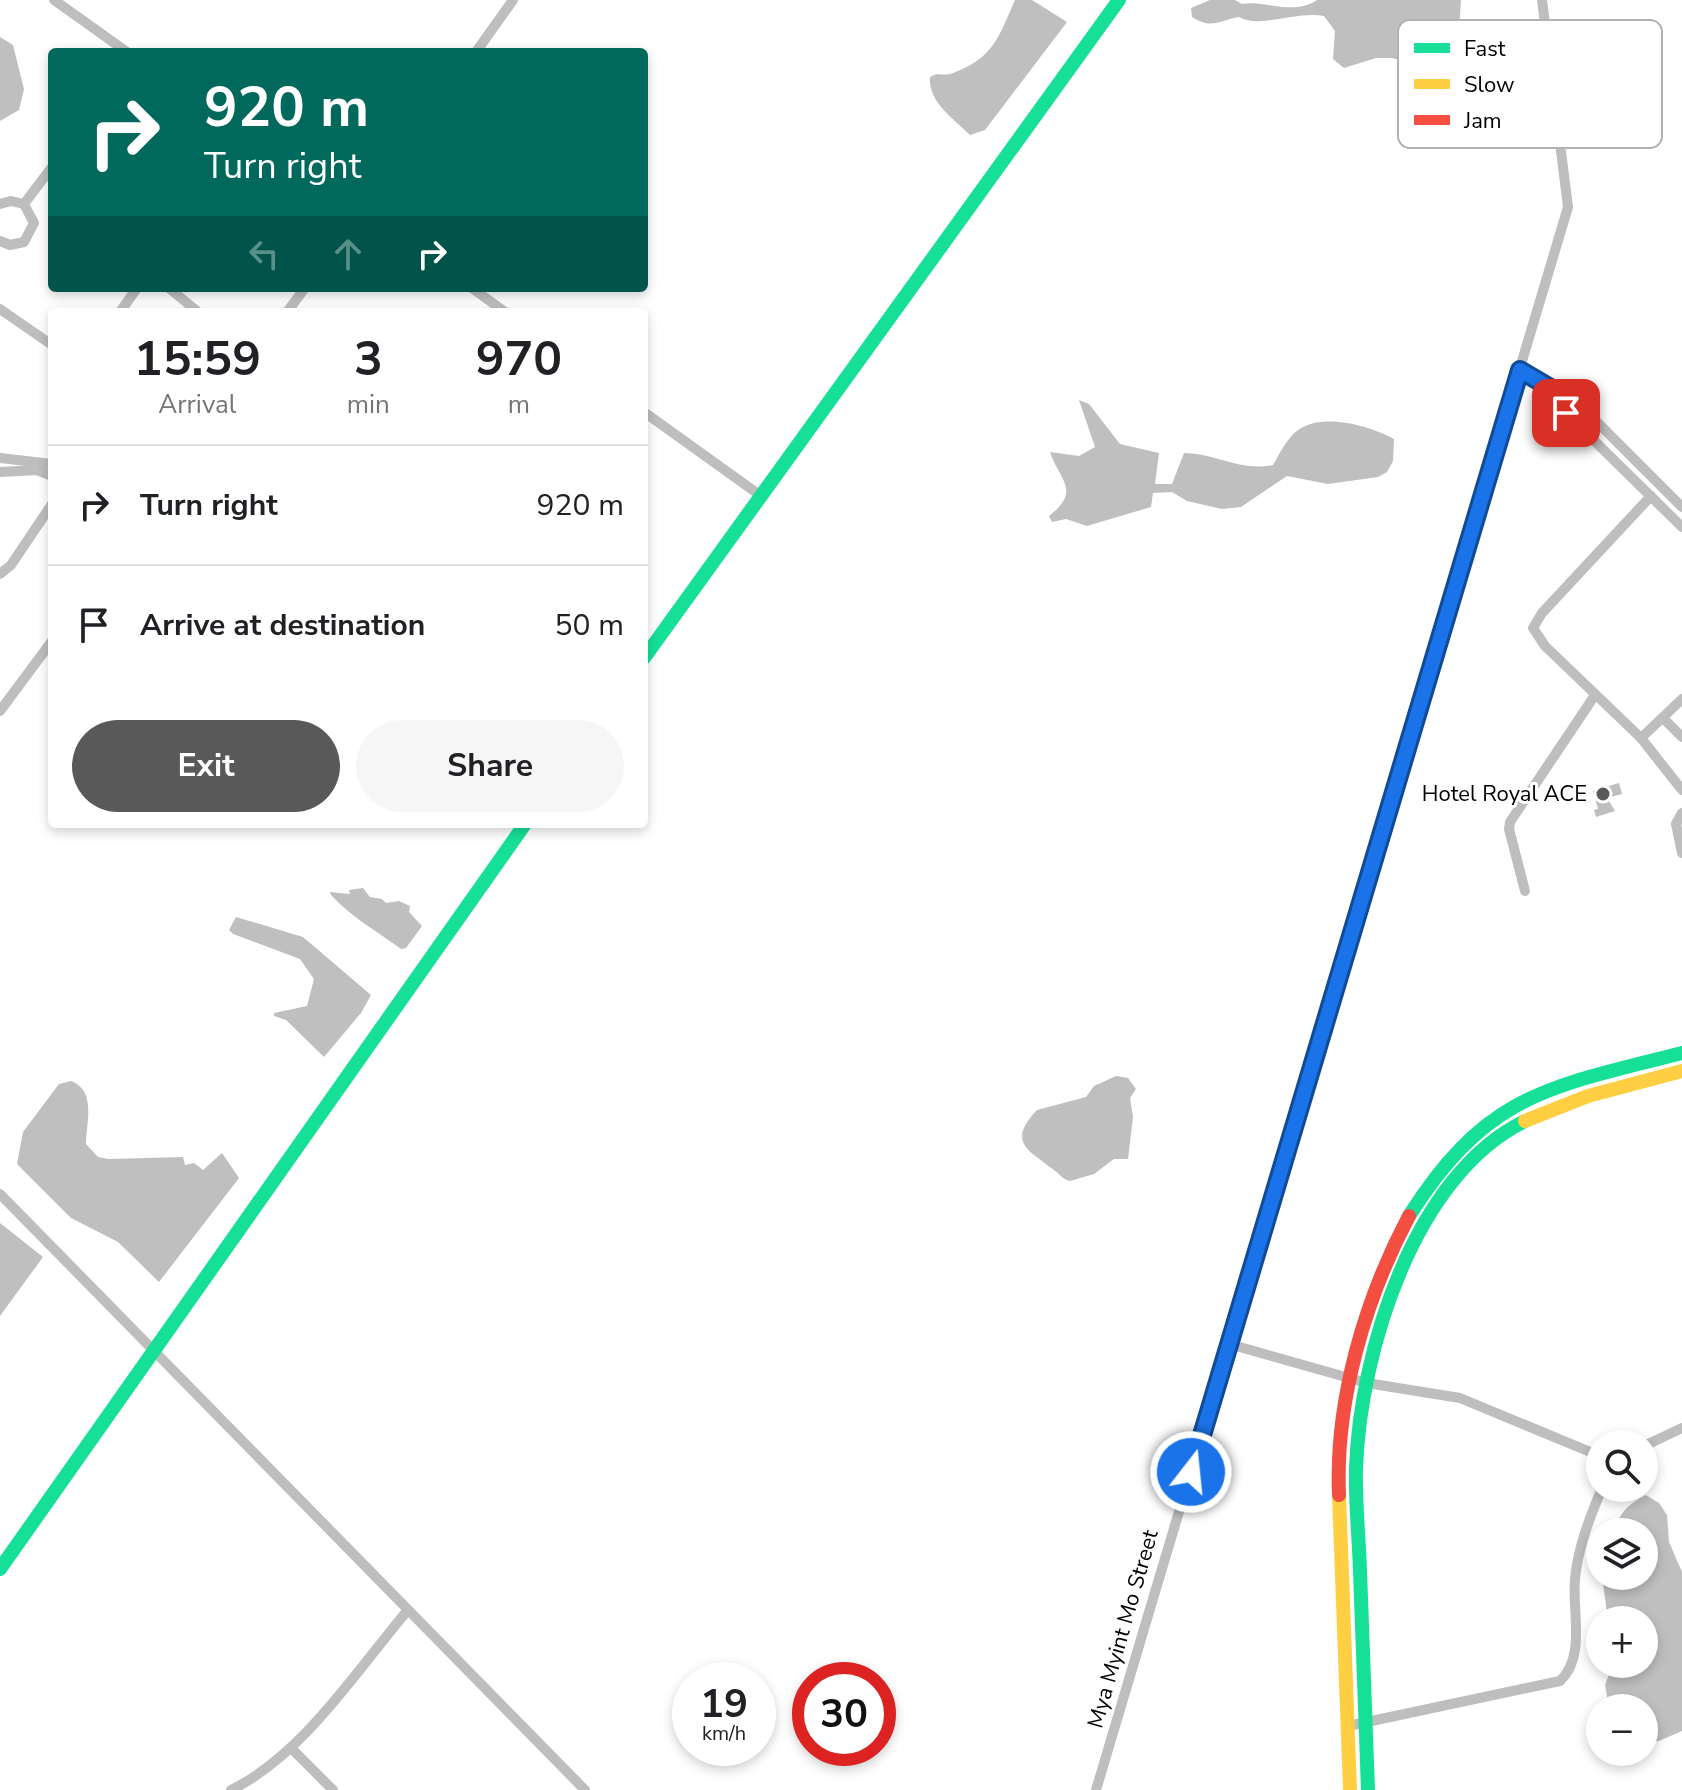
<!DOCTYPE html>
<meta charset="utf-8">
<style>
body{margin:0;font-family:"Nunito Sans",sans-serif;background:#f6f6f6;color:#202124;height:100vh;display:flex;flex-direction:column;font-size:30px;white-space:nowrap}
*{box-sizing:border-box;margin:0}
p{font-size:26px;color:#757577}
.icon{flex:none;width:44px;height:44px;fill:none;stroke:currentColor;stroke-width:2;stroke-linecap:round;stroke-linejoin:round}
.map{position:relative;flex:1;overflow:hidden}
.details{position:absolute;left:48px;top:308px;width:600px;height:520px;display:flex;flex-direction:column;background:#fff;border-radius:8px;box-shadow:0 4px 12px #0003}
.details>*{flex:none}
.banner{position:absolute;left:48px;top:48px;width:600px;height:244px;border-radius:8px;box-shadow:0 4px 12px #0003;background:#00695c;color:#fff;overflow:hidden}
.tools{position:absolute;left:1586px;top:1430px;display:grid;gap:16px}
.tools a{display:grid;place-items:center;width:72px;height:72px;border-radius:50%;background:#fff;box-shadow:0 4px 12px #0003;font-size:40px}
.speed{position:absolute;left:672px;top:1662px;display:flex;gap:16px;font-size:40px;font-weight:700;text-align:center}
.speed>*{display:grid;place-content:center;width:104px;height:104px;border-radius:50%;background:#fff;box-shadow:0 4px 12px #0003;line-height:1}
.speed small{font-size:20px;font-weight:400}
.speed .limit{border:12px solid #d22;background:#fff;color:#111}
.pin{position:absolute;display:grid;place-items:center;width:68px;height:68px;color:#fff;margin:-34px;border-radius:16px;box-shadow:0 4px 12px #0006}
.me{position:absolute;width:88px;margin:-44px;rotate:16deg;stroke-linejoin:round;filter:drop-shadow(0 0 6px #0008)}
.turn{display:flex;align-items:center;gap:28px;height:168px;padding:0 24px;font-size:36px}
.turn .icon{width:104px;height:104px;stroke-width:2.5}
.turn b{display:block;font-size:56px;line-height:68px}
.lanes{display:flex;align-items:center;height:76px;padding:0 24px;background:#0003;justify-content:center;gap:40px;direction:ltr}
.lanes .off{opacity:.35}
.eta{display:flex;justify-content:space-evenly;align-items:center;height:136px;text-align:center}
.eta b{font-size:48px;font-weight:700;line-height:56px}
.cta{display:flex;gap:16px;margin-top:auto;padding:16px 24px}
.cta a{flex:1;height:92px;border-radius:48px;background:#595959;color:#fff;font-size:32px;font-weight:700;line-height:92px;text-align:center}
.cta a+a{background:#f6f6f6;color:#202124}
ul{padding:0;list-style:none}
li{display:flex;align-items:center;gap:24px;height:120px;padding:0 24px;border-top:2px solid #e0e0e0}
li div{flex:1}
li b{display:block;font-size:30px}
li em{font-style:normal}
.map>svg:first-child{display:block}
.water{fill:#bfbfbf}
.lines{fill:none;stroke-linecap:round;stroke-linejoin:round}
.street{stroke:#bebebe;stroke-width:10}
.fast{stroke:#16e098;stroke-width:14}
.slow{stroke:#ffcf43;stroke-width:14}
.jam{stroke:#f24e42;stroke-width:14}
.route-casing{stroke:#114b97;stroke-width:20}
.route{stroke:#1a73e8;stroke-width:14}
.poi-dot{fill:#595959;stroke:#fff;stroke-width:3}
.labels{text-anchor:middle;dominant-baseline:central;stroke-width:6;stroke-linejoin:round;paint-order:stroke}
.poi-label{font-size:22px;fill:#000;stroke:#fff;text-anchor:end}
.street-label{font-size:22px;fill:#000;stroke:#fff}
.key{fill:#fff;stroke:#b2b2b2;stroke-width:2}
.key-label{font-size:22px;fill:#000}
</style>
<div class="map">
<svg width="1682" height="1790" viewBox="0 0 1682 1790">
<rect width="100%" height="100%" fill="#fff"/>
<g class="water">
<path d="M1015 0H1032L1067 22 985 130 970 135C954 119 928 102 930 77 939 71 943 77 953 73 994 58 999 36 1015 0Z"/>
<path d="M1210 0H1235L1242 4C1266 0 1293 16 1317 0H1461L1458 45 1459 49 1472 52 1474 58 1459 64 1450 76 1392 58H1376L1344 68 1333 59 1335 31 1324 16C1296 11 1259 29 1239 17 1220 20 1212 30 1192 17L1191 8Z"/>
<path d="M0 37 13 45 24 89 19 110 0 121Z"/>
<path d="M1079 400 1089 404 1120 444 1159 453 1155 484H1172L1184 453C1214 453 1242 472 1273 465 1280 453 1287 438 1298 430 1322 412 1371 426 1394 439L1393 461 1387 472 1378 477 1328 484 1287 476 1241 507 1222 509 1187 501 1172 492 1153 493 1151 507 1087 526 1066 519 1052 522 1049 516C1082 490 1059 480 1050 452L1079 456 1095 447Z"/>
<path d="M1619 783 1622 794 1607 798 1615 811 1596 817 1594 810 1598 809 1593 791Z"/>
<path d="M363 888 370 897 382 899 386 903 399 901 410 906 409 912 422 926 406 948 401 949C377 931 352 918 331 895L330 892 350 894 349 890Z"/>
<path d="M236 917 303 937 371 995 361 1013 324 1057 286 1020 274 1016V1013L307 1006 314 979 300 959 233 934 229 930Z"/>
<path d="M1116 1076 1128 1078 1136 1089 1130 1098 1133 1117 1128 1159H1114L1094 1174 1070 1181C1062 1179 1061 1175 1054 1170 1029 1150 1006 1143 1037 1110L1086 1097 1094 1086Z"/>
<path d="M71 1081C97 1091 86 1123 86 1144L98 1157 108 1159 183 1157 185 1165 194 1163 203 1170 222 1153 239 1178 159 1282 118 1242 71 1218 17 1164 23 1132 59 1084Z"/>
<path d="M0 1223 43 1257 0 1316Z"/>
<path d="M1646 1495 1659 1503 1667 1515 1669 1542 1682 1572V1731L1659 1741 1644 1742V1708H1609L1605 1685 1613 1664H1644V1620H1608L1602 1576H1644V1532H1616C1617 1513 1630 1503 1646 1495Z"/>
</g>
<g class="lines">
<g class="street">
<path d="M54 0 127 52"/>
<path d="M476 52 513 0"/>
<path d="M0 204 11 201 24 204 34 223 24 242 10 245 0 241"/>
<path d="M24 204 52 167"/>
<path d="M169 288 198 312"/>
<path d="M472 288 505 312"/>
<path d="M0 309 52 345"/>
<path d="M120 312 137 288"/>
<path d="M287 312 305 288"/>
<path d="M1520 370 1573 398 1682 507"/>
<path d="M1554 390 1566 413 1682 527"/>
<path d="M644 412 761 496"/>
<path d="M0 458 52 464"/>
<path d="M0 472 37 470 52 476"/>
<path d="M1651 496 1542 613 1533 628 1545 646 1641 738 1682 790"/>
<path d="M0 574 11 565 52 504"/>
<path d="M0 711 52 641"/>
<path d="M1664 719 1682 737"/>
<path d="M1641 738 1682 699"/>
<path d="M1682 813 1676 824 1682 853"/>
<path d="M1525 891 1509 829 1510 822 1595 695"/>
<path d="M0 1194 585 1790"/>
<path d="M1229 1344 1367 1383 1460 1398 1600 1456"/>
<path d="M1644 1446 1682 1428"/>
<path d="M1348 1726 1560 1681C1586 1657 1572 1612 1575 1579 1578 1547 1590 1517 1602 1488"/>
<path d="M291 1748 333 1790"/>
<path d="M231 1790C303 1755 356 1671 408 1610"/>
<path d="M1096 1790 1568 207 1542 0"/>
</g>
<g class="fast">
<path d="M644 658 1119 0"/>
<path d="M1409 1216C1487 1093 1549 1087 1682 1053"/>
<path d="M0 1569 525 824"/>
<path d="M1368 1790C1365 1717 1363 1644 1360 1571 1359 1537 1355 1502 1356 1468 1360 1352 1414 1175 1525 1121"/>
</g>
<g class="slow">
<path d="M1525 1121 1588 1096 1682 1071"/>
<path d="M1339 1495 1350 1790"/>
</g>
<path class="jam" d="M1339 1495C1335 1401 1365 1299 1409 1216"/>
</g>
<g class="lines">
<g class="route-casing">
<path id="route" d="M1191 1472 1520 370 1554 390 1566 413"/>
</g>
<use href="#route" class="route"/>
</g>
<circle class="poi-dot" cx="1603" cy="794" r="8"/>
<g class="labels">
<g class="poi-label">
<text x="1587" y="794">Hotel Royal ACE</text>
</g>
<g class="street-label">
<text transform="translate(1123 1629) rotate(-74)">Mya Myint Mo Street</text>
</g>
</g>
<rect x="1398" y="20" width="264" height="128" rx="12" class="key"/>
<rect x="1414" y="43" width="36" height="10" fill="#16e098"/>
<rect x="1414" y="79" width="36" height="10" fill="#ffcf43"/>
<rect x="1414" y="115" width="36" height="10" fill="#f24e42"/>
<g class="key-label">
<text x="1464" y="56">Fast</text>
<text x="1464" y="92">Slow</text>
<text x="1464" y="128">Jam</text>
</g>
</svg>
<div class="tools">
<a><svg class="icon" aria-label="search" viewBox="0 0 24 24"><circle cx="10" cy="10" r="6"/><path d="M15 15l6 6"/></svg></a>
<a><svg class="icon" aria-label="layers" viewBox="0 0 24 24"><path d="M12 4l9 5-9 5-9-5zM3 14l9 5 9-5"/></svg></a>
<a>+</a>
<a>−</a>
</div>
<div class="speed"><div>19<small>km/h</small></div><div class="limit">30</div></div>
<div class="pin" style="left:1566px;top:413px;background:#d93025"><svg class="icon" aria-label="arrive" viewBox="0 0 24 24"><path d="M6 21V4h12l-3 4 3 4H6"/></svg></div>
<svg class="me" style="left:1191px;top:1472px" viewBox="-20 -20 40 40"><circle r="17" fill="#1a73e8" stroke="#fff" stroke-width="3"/><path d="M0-11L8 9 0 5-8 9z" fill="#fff"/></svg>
<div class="banner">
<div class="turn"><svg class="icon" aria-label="right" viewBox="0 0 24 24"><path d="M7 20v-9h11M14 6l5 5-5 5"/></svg><div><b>920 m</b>Turn right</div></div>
<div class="lanes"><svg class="icon off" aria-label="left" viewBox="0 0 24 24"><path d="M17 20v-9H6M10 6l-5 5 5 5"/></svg><svg class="icon off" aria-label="ahead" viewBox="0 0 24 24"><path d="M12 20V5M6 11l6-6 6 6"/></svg><svg class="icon" aria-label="right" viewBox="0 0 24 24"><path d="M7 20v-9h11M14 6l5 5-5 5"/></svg></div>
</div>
<section class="details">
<div class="eta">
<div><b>15:59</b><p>Arrival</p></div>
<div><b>3</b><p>min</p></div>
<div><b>970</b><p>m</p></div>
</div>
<ul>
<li><svg class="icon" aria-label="right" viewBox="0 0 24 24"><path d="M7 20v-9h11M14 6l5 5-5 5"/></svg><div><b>Turn right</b></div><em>920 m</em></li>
<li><svg class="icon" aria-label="arrive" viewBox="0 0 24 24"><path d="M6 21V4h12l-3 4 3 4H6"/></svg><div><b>Arrive at destination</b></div><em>50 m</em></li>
</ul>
<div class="cta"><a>Exit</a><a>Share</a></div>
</section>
</div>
